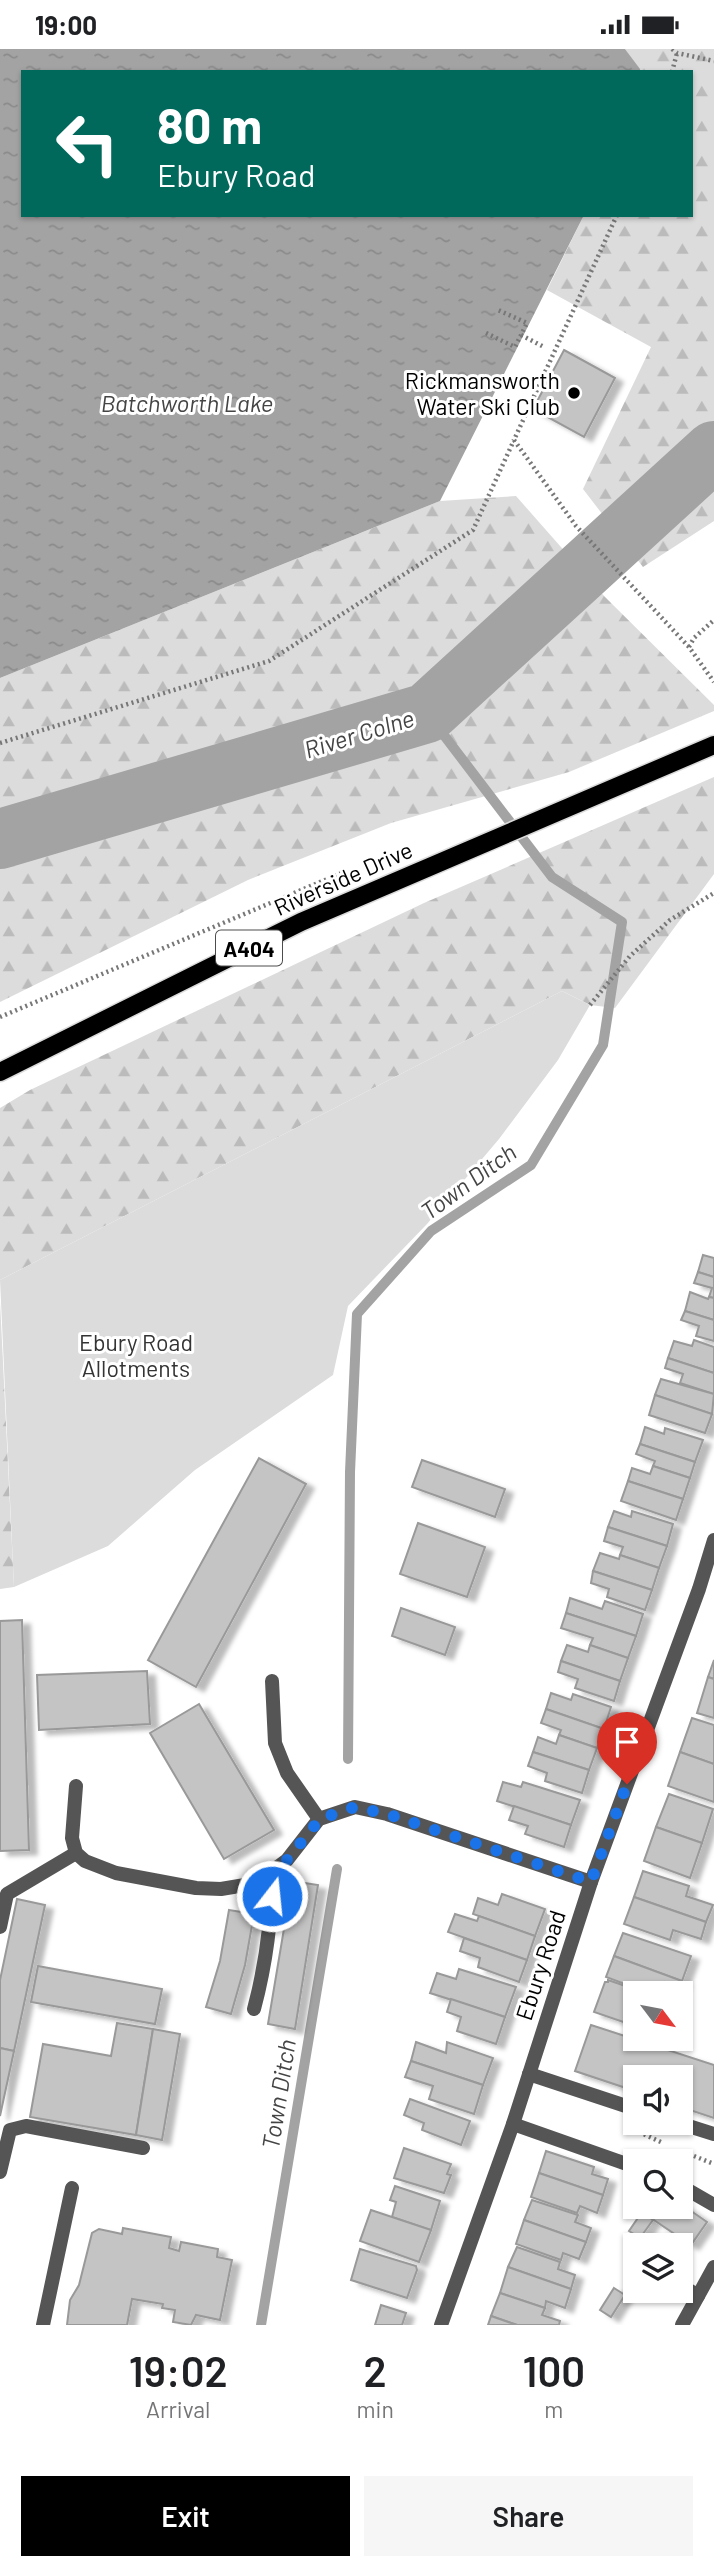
<!DOCTYPE html>
<style>
body{margin:0;font-family:Barlow,sans-serif;background:#f6f6f6;color:#202124;height:100vh;display:flex;flex-direction:column;font-size:26px;white-space:nowrap}
*{box-sizing:border-box;margin:0}
p{font-size:23px;color:#757577}
.icon{flex:none;width:38px;height:38px;fill:none;stroke:currentColor;stroke-width:2;stroke-linecap:round;stroke-linejoin:round}
.map{position:relative;height:2276px;overflow:hidden}
.sheet{display:flex;flex-direction:column;background:#fff;flex:1}
.sheet>*{flex:none}
.hud{position:absolute;left:21px;top:21px;width:672px;height:147px;border-radius:0px;box-shadow:0 2px 5px #0004;background:#00695c;color:#fff;overflow:hidden}
.needle{width:46px;rotate:122deg}
.fabs{position:absolute;left:623px;top:1932px;display:grid;gap:14px}
.fabs a{display:grid;place-items:center;width:70px;height:70px;border-radius:0px;background:#fff;box-shadow:0 2px 5px #0004;font-size:35px}
.pin{position:absolute;display:grid;place-items:center;width:60px;height:60px;color:#fff;margin:-72px -30px;border-radius:50% 50% 50% 0;rotate:-45deg;box-shadow:0 0 7px #0007}
.pin .icon{rotate:45deg}
.me{position:absolute;width:77px;margin:-38px;rotate:16deg;stroke-linejoin:round;filter:drop-shadow(0 0 5px #0008)}
.turn{display:flex;align-items:center;gap:24px;height:147px;padding:0 21px;font-size:32px}
.turn .icon{width:91px;height:91px;stroke-width:2.5}
.turn b{display:block;font-size:49px;line-height:60px}
.eta{display:flex;justify-content:space-evenly;align-items:center;height:119px;text-align:center}
.eta b{font-size:42px;font-weight:600;line-height:49px}
.cta{display:flex;gap:14px;margin-top:auto;padding:14px 21px}
.cta a{flex:1;height:80px;border-radius:0px;background:#000;color:#fff;font-size:28px;font-weight:600;line-height:80px;text-align:center}
.cta a+a{background:#f6f6f6;color:#202124}
.status{display:flex;justify-content:space-between;align-items:center;height:49px;padding:0 35px;background:#fff;direction:ltr}
.status svg{height:19px;fill:currentColor}
.map>svg:first-child{display:block}
.forest{fill:url(#forest-firs)}
.garden{fill:#dcdcdc}
.water{fill:url(#water-ripples)}
.lines{fill:none;stroke-linecap:round;stroke-linejoin:round}
.stream{stroke:#a3a3a3;stroke-width:10}
.river{stroke:#a3a3a3;stroke-width:60}
.building{fill:#c4c4c4;stroke:#999;stroke-width:2;filter:url(#shadow)}
.primary-casing{stroke:#dbdbdb;stroke-width:21}
.path{stroke:#777;stroke-width:4.5;stroke-dasharray:2 3.5;stroke-linecap:butt}
.lane{stroke:#555;stroke-width:14}
.street{stroke:#555;stroke-width:14}
.primary{stroke:#000;stroke-width:18}
.route{stroke:#1a73e8;stroke-width:12;stroke-dasharray:0 21.6}
.poi-dot{fill:#000;stroke:#fff;stroke-width:2.5}
.labels{text-anchor:middle;dominant-baseline:central;stroke-width:6;stroke-linejoin:round;paint-order:stroke}
.shield{fill:#fff;stroke:#4c4c4c;stroke-width:2}
.shield-label{font-size:21px;font-weight:bold;fill:#000}
.poi-label{font-size:23px;fill:#000;stroke:#fff;text-anchor:end}
.street-label{font-size:23px;fill:#000;stroke:#fff}
.park-label{font-size:23px;fill:#333;stroke:#fff}
.water-label{font-size:24px;font-style:italic;fill:#444;stroke:#fff}
</style>
<div class="status"><b>19:00</b><svg viewBox="0 0 49 12"><path d="M0 12V9h3v3zM5 12V6h3v6zM10 12V3h3v9zM15 12V0h3v12zM26 1h20v11H26zM47 4h2v5h-2z"/></svg></div>
<div class="map">
<svg width="714" height="2276" viewBox="0 0 714 2276">
<defs>
<pattern id="forest-firs" width="22" height="20" patternUnits="userSpaceOnUse" patternTransform="scale(1.75)"><rect width="22" height="20" fill="#dcdcdc"/><path d="M5 1l3.5 6h-7zM16 11l3.5 6h-7z" fill="#bbb"/></pattern>
<pattern id="water-ripples" width="26" height="14" patternUnits="userSpaceOnUse" patternTransform="scale(1.75)"><rect width="26" height="14" fill="#a3a3a3"/><path d="M2 4q2-2 4 0t4 0M15 11q2-2 4 0t4 0" fill="none" stroke="#8b8b8b"/></pattern>
<filter id="shadow"><feDropShadow dx="8" dy="4.5" stdDeviation="2" flood-color="#0004"/></filter>
</defs>
<rect width="100%" height="100%" fill="#fff"/>
<g class="forest">
<path d="M625 0H714V472L643 518 583 440 651 298 547 241 584 166H691V23H640Z"/>
<path d="M516 447 605 548 714 656V662L569 723 391 774 248 831 0 953V629L440 452Z"/>
<path d="M714 728V825L615 959 590 956 562 942 0 1231V1059L30 1041 424 854Z"/>
<path d="M0 1252 14 1538 0 1540Z"/>
</g>
<path class="garden" d="M562 942 590 956 558 1011 499 1090 427 1175 348 1257 333 1326 195 1421 108 1497 14 1538 0 1231Z"/>
<path class="water" d="M0 0H625L640 20V23H23V166H584L440 452 0 629Z"/>
<g class="lines">
<g class="stream">
<path d="M348 1710 350 1423 357 1265 431 1182 531 1116 603 996 622 873 552 828 427 664"/>
<path d="M261 2276 337 1820"/>
</g>
<path class="river" d="M0 790 427 664 714 402"/>
</g>
<g class="building">
<path d="M564 301 615 329 584 388 533 360Z"/>
<path d="M703 1206 714 1209V1228L698 1223Z"/>
<path d="M698 1223 714 1228V1249L709 1248 712 1239 694 1234Z"/>
<path d="M690 1243 708 1250 709 1248 714 1249V1271L685 1262Z"/>
<path d="M685 1262 714 1271V1292L696 1287 699 1277 681 1271Z"/>
<path d="M694 1291 714 1298V1324L668 1309 674 1292 692 1297Z"/>
<path d="M668 1309 714 1324V1345L680 1334 683 1325 665 1319Z"/>
<path d="M661 1330 714 1345 712 1365 655 1346Z"/>
<path d="M655 1346 712 1365 705 1384 649 1366Z"/>
<path d="M645 1378 664 1385 665 1379 703 1391 695 1413 640 1395Z"/>
<path d="M640 1395 695 1413 690 1429 653 1417 655 1412 636 1405Z"/>
<path d="M259 1409 306 1435 196 1638 148 1611Z"/>
<path d="M422 1411 505 1440 495 1468 412 1438Z"/>
<path d="M653 1417 690 1429 683 1450 628 1432 632 1419 650 1425Z"/>
<path d="M628 1432 683 1450 676 1471 621 1452Z"/>
<path d="M614 1462 631 1468 632 1462 673 1475 667 1497 608 1478Z"/>
<path d="M418 1474 485 1498 467 1548 400 1525Z"/>
<path d="M608 1478 667 1497 659 1519 620 1506 623 1498 604 1492Z"/>
<path d="M600 1504 619 1510 620 1506 659 1519 652 1541 593 1522Z"/>
<path d="M593 1522 652 1541 645 1561 607 1548 609 1540 591 1534Z"/>
<path d="M570 1549 602 1560 605 1552 643 1565 636 1587 566 1564Z"/>
<path d="M401 1559 455 1578 445 1606 392 1587Z"/>
<path d="M566 1564 636 1587 628 1609 590 1596 593 1589 561 1579Z"/>
<path d="M22 1571 29 1801 0 1802V1572Z"/>
<path d="M567 1596 588 1603 590 1596 628 1609 620 1632 561 1612Z"/>
<path d="M714 1611V1630L708 1628Z"/>
<path d="M561 1612 620 1632 614 1652 575 1639 578 1630 558 1623Z"/>
<path d="M147 1622 150 1675 39 1681 37 1626Z"/>
<path d="M708 1628 714 1630V1669L697 1664Z"/>
<path d="M551 1644 571 1651 573 1645 611 1658 604 1680 546 1660Z"/>
<path d="M199 1655 274 1781 224 1810 150 1684Z"/>
<path d="M546 1660 604 1680 597 1699 559 1686 561 1681 541 1674Z"/>
<path d="M692 1669 714 1676V1715L680 1703Z"/>
<path d="M559 1686 597 1699 589 1721 533 1703 538 1688 556 1695Z"/>
<path d="M533 1703 589 1721 582 1744 545 1732 547 1724 528 1717Z"/>
<path d="M680 1703 714 1715V1753L668 1737Z"/>
<path d="M503 1733 521 1738 523 1733 580 1751 571 1776 497 1752Z"/>
<path d="M669 1745 713 1760 702 1794 656 1778Z"/>
<path d="M514 1757 571 1776 564 1798 525 1785 528 1777 509 1771Z"/>
<path d="M656 1778 702 1794 690 1829 644 1812Z"/>
<path d="M643 1822 689 1837 686 1847 713 1856 706 1873 634 1848Z"/>
<path d="M292 1832 318 1836 295 1980 268 1975Z"/>
<path d="M502 1845 545 1860 535 1887 473 1865 478 1849 498 1856Z"/>
<path d="M634 1848 706 1873 701 1890 673 1881 670 1891 624 1875Z"/>
<path d="M17 1850 45 1856 14 2002 0 1999V1931Z"/>
<path d="M229 1861 254 1865 245 1916 231 1965 206 1958 220 1912Z"/>
<path d="M455 1865 477 1872 479 1867 535 1887 527 1911 448 1883Z"/>
<path d="M623 1884 691 1907 682 1932 614 1907Z"/>
<path d="M464 1889 527 1911 519 1933 478 1918 480 1909 460 1902Z"/>
<path d="M614 1907 682 1932 680 1939 665 1933 661 1944H649L606 1928Z"/>
<path d="M38 1917 162 1940 155 1975 31 1953Z"/>
<path d="M459 1920 516 1938 505 1968 430 1944 437 1924 456 1930Z"/>
<path d="M608 1931 646 1944H635V1988L632 1986 635 1977 594 1963 605 1933H608Z"/>
<path d="M451 1950 505 1968 496 1995 457 1982 461 1968 447 1963Z"/>
<path d="M117 1974 153 1980 136 2086 30 2068 43 1995 111 2007Z"/>
<path d="M591 1976 714 2016V2069L681 2058V2028H635V2042L575 2022Z"/>
<path d="M153 1980 180 1985 162 2091 136 2086Z"/>
<path d="M416 1993 446 2004 447 1993 493 2009 483 2036 411 2012Z"/>
<path d="M0 1999 14 2002 0 2067Z"/>
<path d="M411 2012 483 2036 474 2065 429 2050 433 2037 405 2028Z"/>
<path d="M410 2050 470 2072 461 2096 422 2081 424 2074 404 2066Z"/>
<path d="M404 2099 451 2115 447 2125 451 2126 444 2144 394 2129Z"/>
<path d="M546 2102 594 2118 592 2125 608 2130 603 2146 539 2124Z"/>
<path d="M539 2124 603 2146 597 2164 580 2157 577 2164 531 2148Z"/>
<path d="M395 2137 440 2152 431 2181 392 2168 396 2153 390 2151Z"/>
<path d="M532 2151 578 2166 575 2173 591 2179 586 2193 524 2171Z"/>
<path d="M681 2155 707 2173 691 2196 642 2163 645 2158H681Z"/>
<path d="M371 2161 431 2181 419 2213 360 2192Z"/>
<path d="M642 2163 653 2171 640 2189 629 2182Z"/>
<path d="M524 2171 586 2193 579 2210 563 2204 561 2211 516 2195Z"/>
<path d="M123 2179 171 2188 169 2199 179 2202 181 2193 218 2200 217 2208 232 2211 220 2271 196 2266 191 2276 173 2273 175 2261 162 2259 163 2255 132 2250 127 2276H67L70 2251 79 2236 92 2184 99 2180 122 2185Z"/>
<path d="M517 2198 560 2213 558 2220 575 2226 571 2240 508 2218Z"/>
<path d="M360 2200 416 2217 417 2221 407 2249 351 2231Z"/>
<path d="M508 2218 571 2240 565 2259 546 2252 545 2259 500 2244Z"/>
<path d="M614 2239 625 2246 611 2268 600 2261Z"/>
<path d="M500 2244 545 2259 542 2266 560 2272 559 2276H517L491 2267Z"/>
<path d="M381 2256 406 2264 402 2276H375Z"/>
<path d="M491 2267 517 2276H488Z"/>
</g>
<g class="lines">
<g class="primary-casing">
<path id="primary" d="M0 1023 301 873 714 696"/>
</g>
<g class="path">
<path d="M672 0 677 4 714 12"/>
<path d="M672 23 677 4"/>
<path d="M617 166 514 391 576 477 689 598 714 633"/>
<path d="M486 284 515 298 527 274 498 261"/>
<path d="M521 286 544 298"/>
<path d="M689 598 694 589 714 571"/>
<path d="M0 694 269 612 473 481 514 391"/>
<path d="M590 956 630 907 670 871 714 844"/>
<path d="M0 968 344 823"/>
<path d="M639 2083 663 2094"/>
<path d="M694 2107 714 2115"/>
</g>
<g class="lane">
<path d="M272 1632 275 1694 287 1724 319 1770"/>
<path d="M0 1878 7 1845 76 1804"/>
<path d="M254 1960C266 1915 272 1870 272 1823"/>
<path d="M529 2025 635 2060"/>
<path d="M679 2074 714 2085"/>
<path d="M513 2075 635 2118"/>
<path d="M0 2123 10 2081 26 2077 143 2099"/>
<path d="M681 2137 714 2156"/>
<path d="M632 2204 635 2206"/>
<path d="M681 2236 698 2247"/>
<path d="M43 2276 72 2139"/>
<path d="M682 2276 714 2218"/>
</g>
<g class="street">
<path d="M76 1737 72 1789 76 1804 85 1812 116 1824 196 1839 221 1840 245 1836 260 1831 287 1811 319 1770 355 1758 387 1765 591 1833"/>
<path d="M441 2276 513 2075 591 1833 699 1540 714 1491"/>
</g>
<use href="#primary" class="primary"/>
</g>
<g class="lines">
<path class="route" d="M272 1847V1823L287 1811 320 1770 355 1758 387 1765 591 1833 627 1735"/>
</g>
<circle class="poi-dot" cx="574" cy="344" r="7"/>
<g class="labels">
<rect class="shield" x="216" y="881.5" width="66" height="35" rx="5"/>
<g class="shield-label">
<text x="249" y="899">A404</text>
</g>
<g class="poi-label">
<text x="560" y="331">Rickmansworth<tspan x="560" dy="26">Water Ski Club</tspan></text>
</g>
<g class="street-label">
<text transform="translate(343 829) rotate(-24)">Riverside Drive</text>
<text transform="translate(540 1916) rotate(-72)">Ebury Road</text>
</g>
<g class="park-label">
<text x="136" y="1293">Ebury Road<tspan x="136" dy="26">Allotments</tspan></text>
</g>
<g class="water-label">
<text x="187" y="353">Batchworth Lake</text>
<text transform="translate(359 684) rotate(-17)">River Colne</text>
<text transform="translate(468 1132) rotate(-36)">Town Ditch</text>
<text transform="translate(278 2045) rotate(-81)">Town Ditch</text>
</g>
</g>
</svg>
<div class="fabs">
<a><svg class="needle" viewBox="-14 -14 28 28"><path d="M0-13l5 13h-10z" fill="#e53935"/><path d="M0 13l5-13h-10z" fill="#757577"/></svg></a>
<a><svg class="icon" aria-label="sound" viewBox="0 0 24 24"><path d="M4 9h4l5-4v14l-5-4H4zM17 9q2 3 0 6"/></svg></a>
<a><svg class="icon" aria-label="search" viewBox="0 0 24 24"><circle cx="10" cy="10" r="6"/><path d="M15 15l6 6"/></svg></a>
<a><svg class="icon" aria-label="layers" viewBox="0 0 24 24"><path d="M12 4l9 5-9 5-9-5zM3 14l9 5 9-5"/></svg></a>
</div>
<div class="pin" style="left:627px;top:1735px;background:#d93025"><svg class="icon" aria-label="arrive" viewBox="0 0 24 24"><path d="M6 21V4h12l-3 4 3 4H6"/></svg></div>
<svg class="me" style="left:272px;top:1847px" viewBox="-20 -20 40 40"><circle r="17" fill="#1a73e8" stroke="#fff" stroke-width="3"/><path d="M0-11L8 9 0 5-8 9z" fill="#fff"/></svg>
<div class="hud">
<div class="turn"><svg class="icon" aria-label="left" viewBox="0 0 24 24"><path d="M17 20v-9H6M10 6l-5 5 5 5"/></svg><div><b>80 m</b>Ebury Road</div></div>
</div>
</div>
<section class="sheet">
<div class="eta">
<div><b>19:02</b><p>Arrival</p></div>
<div><b>2</b><p>min</p></div>
<div><b>100</b><p>m</p></div>
</div>
<div class="cta"><a>Exit</a><a>Share</a></div>
</section>
